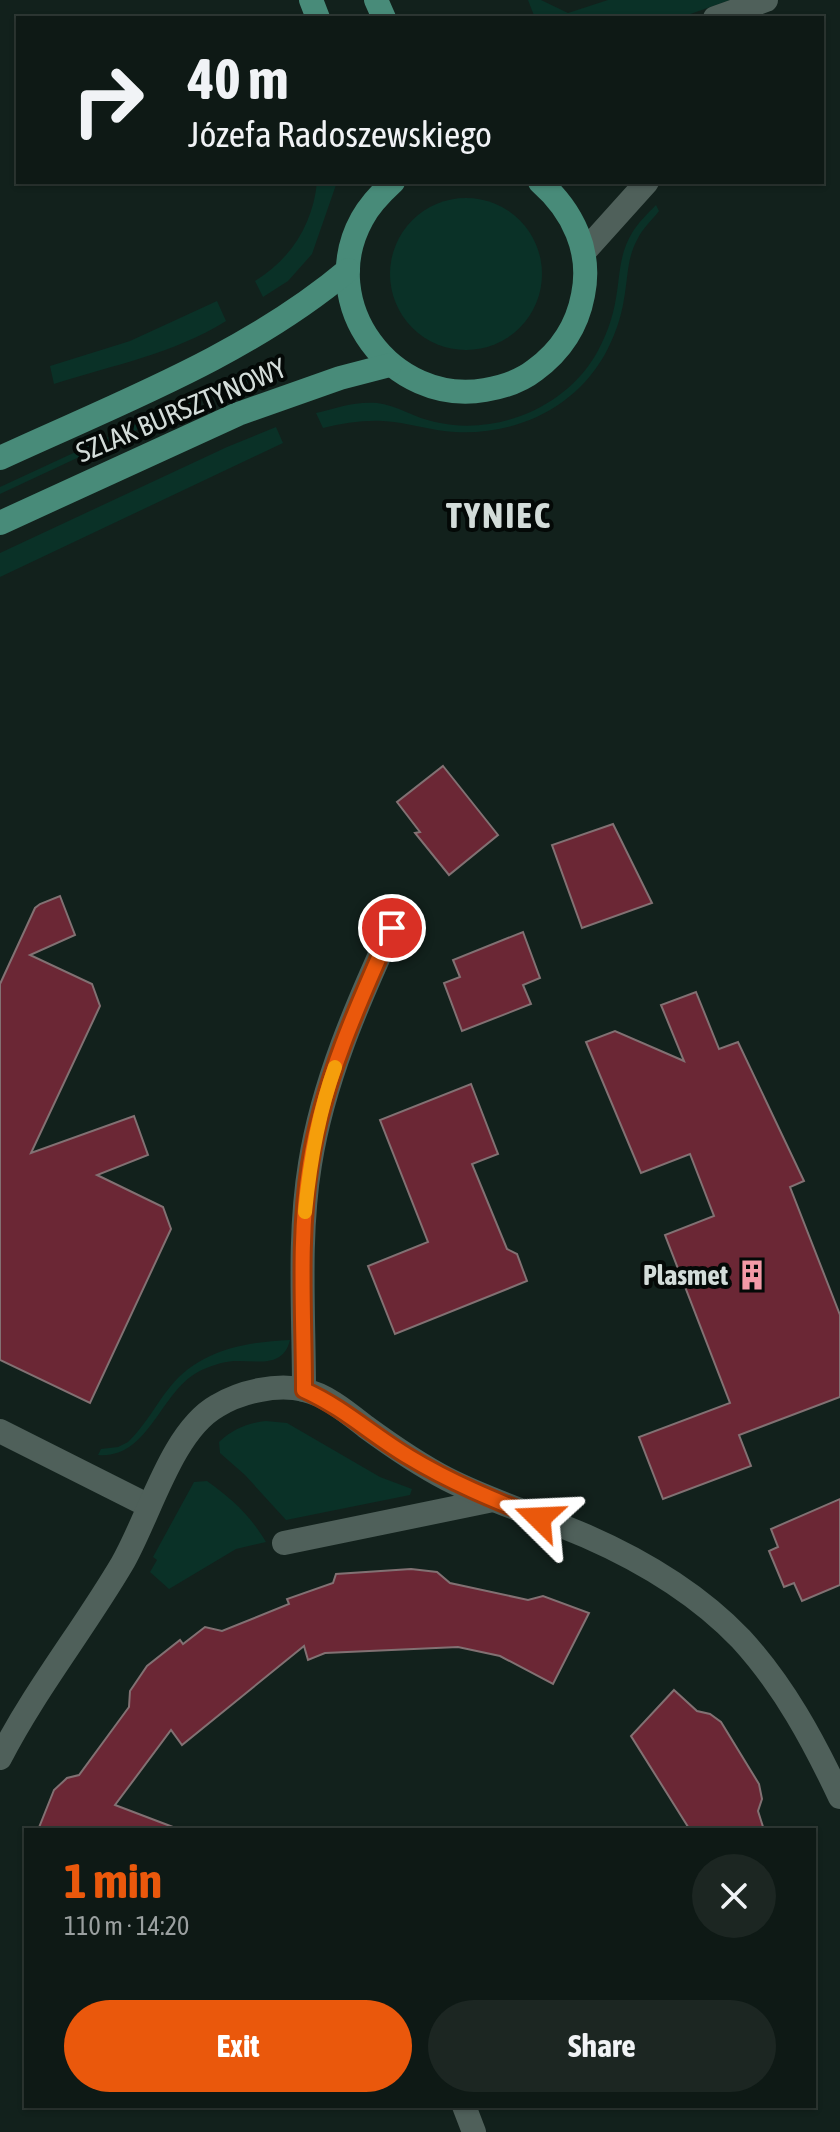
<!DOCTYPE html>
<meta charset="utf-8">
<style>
body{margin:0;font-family:"Asap Condensed",sans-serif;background:#1c2622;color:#f1f3f6;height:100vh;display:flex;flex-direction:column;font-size:30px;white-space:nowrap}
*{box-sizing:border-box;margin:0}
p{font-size:26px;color:#9ba0a0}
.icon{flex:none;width:44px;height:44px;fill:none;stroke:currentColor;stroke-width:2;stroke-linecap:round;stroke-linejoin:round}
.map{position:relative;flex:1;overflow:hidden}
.drawer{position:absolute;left:24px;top:1828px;width:792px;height:280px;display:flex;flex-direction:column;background:#0e1915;border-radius:0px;box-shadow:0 2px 6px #0004,0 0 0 2px #2e3834}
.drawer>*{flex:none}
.top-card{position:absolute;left:16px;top:16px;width:808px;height:168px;border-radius:0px;box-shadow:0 2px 6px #0004,0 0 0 2px #2e3834;background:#0e1915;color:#f1f3f6;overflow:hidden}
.pin{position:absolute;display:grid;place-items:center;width:68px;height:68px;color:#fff;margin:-34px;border:4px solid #fff;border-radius:50%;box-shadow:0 2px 8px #0007}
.me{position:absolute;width:88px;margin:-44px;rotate:291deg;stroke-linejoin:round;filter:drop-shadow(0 0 6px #0008)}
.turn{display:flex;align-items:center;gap:28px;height:168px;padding:0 40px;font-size:36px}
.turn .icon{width:104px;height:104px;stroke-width:2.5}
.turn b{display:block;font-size:56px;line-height:68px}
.round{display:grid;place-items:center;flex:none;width:84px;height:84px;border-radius:42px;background:#1c2622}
.overview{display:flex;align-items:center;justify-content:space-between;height:136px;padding:0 40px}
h1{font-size:48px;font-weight:700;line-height:60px;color:#ea580c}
.primary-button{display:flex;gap:16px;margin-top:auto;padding:16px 40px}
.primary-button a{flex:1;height:92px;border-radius:48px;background:#ea580c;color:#fff;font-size:32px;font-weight:700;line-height:92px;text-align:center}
.primary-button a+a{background:#1c2622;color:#f1f3f6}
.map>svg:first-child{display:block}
.green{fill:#0a3127}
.building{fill:#6b2735;stroke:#827173;stroke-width:2}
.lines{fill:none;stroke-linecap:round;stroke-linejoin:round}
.minor{stroke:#4f605a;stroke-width:24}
.major{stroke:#488b79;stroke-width:24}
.route-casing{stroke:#983908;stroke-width:20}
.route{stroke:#ea580c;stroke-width:14}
.slow{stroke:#f59e0b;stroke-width:14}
.labels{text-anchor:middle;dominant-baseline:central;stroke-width:8;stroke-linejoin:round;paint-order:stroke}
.street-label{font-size:28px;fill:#d3dcd9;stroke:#040907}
.poi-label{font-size:28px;font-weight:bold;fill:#d3dcd9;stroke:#040907;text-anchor:end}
.district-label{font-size:36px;font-weight:bold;letter-spacing:2px;fill:#d3dcd9;stroke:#040907}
</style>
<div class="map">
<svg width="840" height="2132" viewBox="0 0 840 2132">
<rect width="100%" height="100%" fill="#12211c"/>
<g class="green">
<path d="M528 0H541L568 13 608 0H730L679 18H535Z"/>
<path d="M317 182H337L312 254 288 281 263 297 255 281C291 259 313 224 317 182Z"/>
<circle cx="466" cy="274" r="76"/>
<path d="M656 205 659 211C652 220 642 229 637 240 627 258 628 278 624 299 621 319 614 338 604 356 573 409 516 435 455 432 431 431 407 422 383 421 363 420 343 423 323 428L316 413C336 408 356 401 377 403 396 405 415 418 435 422 495 436 563 409 595 356 605 339 613 318 616 298 620 276 619 254 632 233 638 223 647 214 656 205Z"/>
<path d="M217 301 226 321C173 354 113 365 54 384L50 366 130 341Z"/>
<path d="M249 368 255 379 229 387 0 494V487L231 380Z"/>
<path d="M276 427 283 443 0 577V553L227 447Z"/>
<path d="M290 1340C283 1369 256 1360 234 1361 222 1362 209 1366 198 1372 160 1392 149 1459 98 1455L101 1449 118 1447 128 1442C145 1426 156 1404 170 1387 200 1350 245 1342 290 1340Z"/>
<path d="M266 1421 287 1423 380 1477 412 1489 410 1495 286 1520 245 1475 220 1453 219 1442C233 1429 248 1423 266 1421Z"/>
<path d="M207 1481C232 1499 250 1515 266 1542L236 1549 169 1589 150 1572 157 1560 153 1557 194 1482Z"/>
</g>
<g class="building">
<path d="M443 766 498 835 449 875 415 833 420 832 397 802Z"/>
<path d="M613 824 652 903 582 928 552 845Z"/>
<path d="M60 896 75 935 30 955 92 984 100 1006 31 1153 134 1116 148 1155 97 1175 163 1207 171 1229 90 1403 0 1360V984L35 908 40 904Z"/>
<path d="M523 932 540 978 523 985 531 1004 462 1031 444 983 460 977 453 960Z"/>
<path d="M696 992 719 1049 738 1042 804 1181 790 1187 840 1315V1397L739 1435 751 1466 663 1499 639 1437 730 1403 665 1235 714 1216 690 1154 641 1173 586 1042 615 1031 684 1061 661 1005Z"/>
<path d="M471 1084 498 1154 472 1164 507 1249 517 1254 527 1281 395 1334 368 1266 428 1242 380 1120Z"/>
<path d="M840 1499V1585L802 1601 794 1583 784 1587 769 1551 778 1547 771 1529Z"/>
<path d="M411 1569 437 1572 450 1583 528 1600 543 1596 589 1613 553 1684 500 1656 458 1647 325 1653 308 1660 304 1646 182 1745 171 1730 115 1805 173 1827V1830H38L54 1790 67 1778 79 1775 129 1707 130 1691 147 1666 180 1640 183 1644 205 1627 222 1631 289 1604 287 1599 333 1583 336 1574Z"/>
<path d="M674 1690 697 1711 710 1714 721 1722 759 1784 762 1799 758 1811 764 1830H690L631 1736Z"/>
</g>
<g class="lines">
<g class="minor">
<path d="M715 18 766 0"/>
<path d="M584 252 647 182"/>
<path d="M304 1390C304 1315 298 1237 310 1164 323 1082 357 1004 392 928"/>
<path d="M0 1431 149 1506"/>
<path d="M284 1543 493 1500"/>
<path d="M0 1758C35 1690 83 1630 122 1564 149 1518 171 1432 217 1406 240 1392 277 1383 304 1390 327 1395 348 1413 366 1427 392 1446 418 1464 447 1479 492 1502 540 1516 586 1536 643 1561 698 1594 741 1639 784 1686 813 1740 840 1797"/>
<path d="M464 2106 474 2132"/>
</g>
<g class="major">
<path d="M311 0 318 18"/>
<path d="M376 0 384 18"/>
<path d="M393 182C381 193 370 204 362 219 315 304 392 406 485 390 503 387 521 381 535 370 561 351 577 327 583 295 592 251 573 211 540 182"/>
<path d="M0 458C119 403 247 355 348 270"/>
<path d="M0 523 238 414 340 378 390 365"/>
</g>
</g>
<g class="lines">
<g class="route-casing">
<path id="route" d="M392 928C358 1004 323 1082 310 1164 298 1237 304 1315 304 1390 344 1408 372 1435 409 1457 450 1482 494 1500 539 1518"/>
</g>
<use href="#route" class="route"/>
<path class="slow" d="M305 1212C310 1161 318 1114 335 1067"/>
</g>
<defs>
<g id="building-bare" transform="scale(2.4)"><path d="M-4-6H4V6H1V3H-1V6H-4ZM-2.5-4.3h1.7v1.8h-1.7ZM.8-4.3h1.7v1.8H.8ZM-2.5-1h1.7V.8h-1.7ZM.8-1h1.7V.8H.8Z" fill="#f39aa7" stroke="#040907" stroke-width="2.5" paint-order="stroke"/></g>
</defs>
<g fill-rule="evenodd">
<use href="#building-bare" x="752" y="1275"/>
</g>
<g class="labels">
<g class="street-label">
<text transform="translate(181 410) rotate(-23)">SZLAK BURSZTYNOWY</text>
</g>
<g class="poi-label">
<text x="728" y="1275">Plasmet</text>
</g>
<g class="district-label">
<text x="499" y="515">TYNIEC</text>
</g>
</g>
</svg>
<div class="pin" style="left:392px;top:928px;background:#d93025"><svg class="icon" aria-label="arrive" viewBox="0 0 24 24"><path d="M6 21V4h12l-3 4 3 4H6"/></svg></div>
<svg class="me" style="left:539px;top:1518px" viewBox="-20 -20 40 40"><path d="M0-17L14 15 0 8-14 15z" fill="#ea580c" stroke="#fff" stroke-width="4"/></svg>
<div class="top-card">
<div class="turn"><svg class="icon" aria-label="right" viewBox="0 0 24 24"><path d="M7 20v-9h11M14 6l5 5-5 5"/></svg><div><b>40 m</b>Józefa Radoszewskiego</div></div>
</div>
<section class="drawer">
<div class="overview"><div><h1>1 min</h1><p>110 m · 14:20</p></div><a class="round"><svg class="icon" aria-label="close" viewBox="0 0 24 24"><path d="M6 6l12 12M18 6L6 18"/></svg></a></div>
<div class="primary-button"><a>Exit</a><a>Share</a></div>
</section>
</div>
